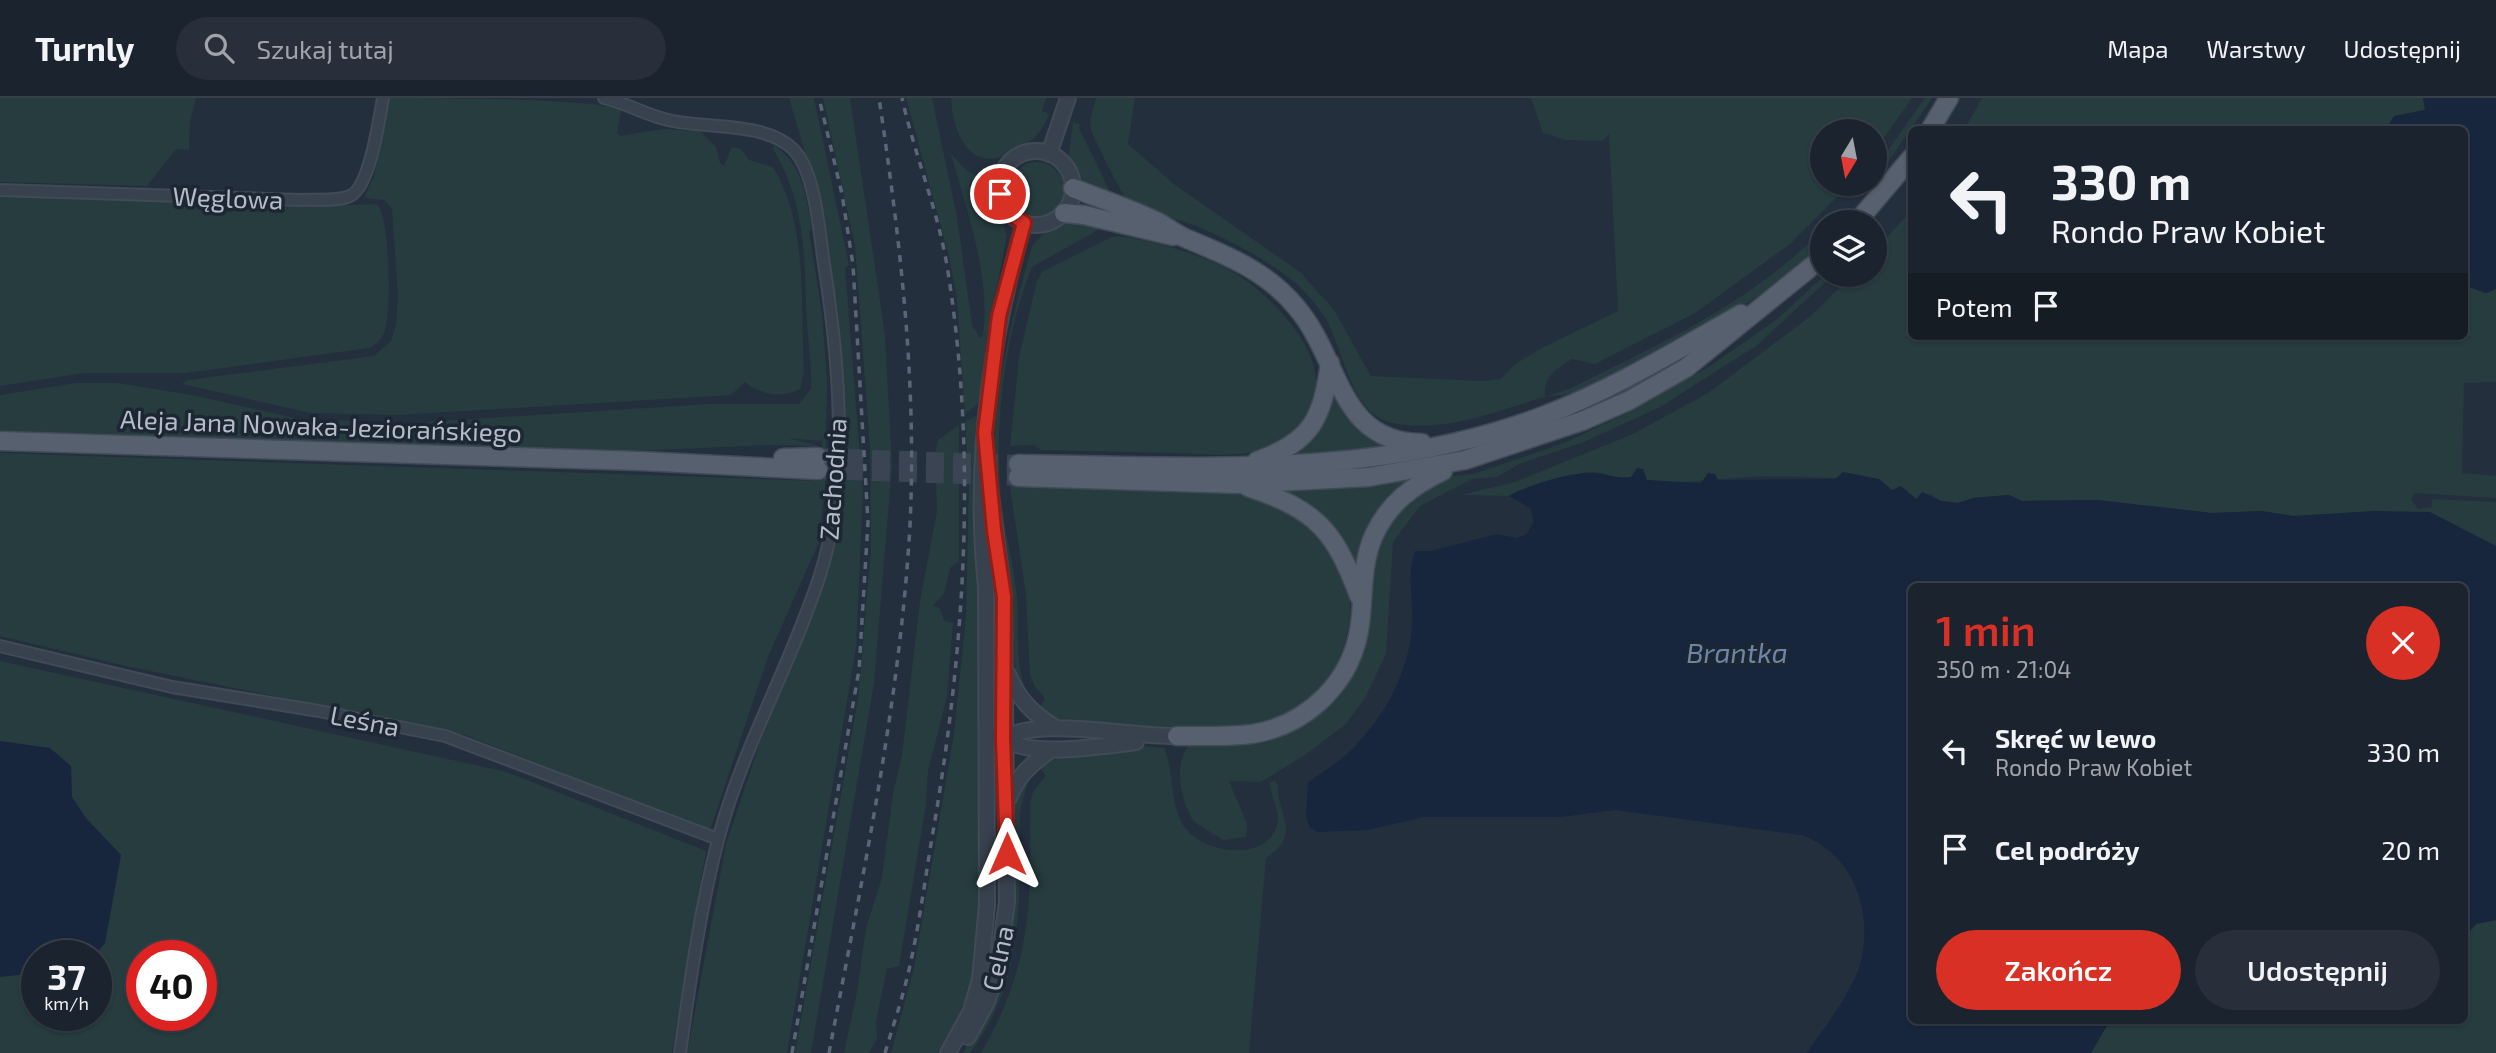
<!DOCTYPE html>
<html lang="pl">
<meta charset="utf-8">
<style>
body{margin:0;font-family:"Exo 2",sans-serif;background:#282f3a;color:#f1f3f6;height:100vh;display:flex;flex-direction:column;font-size:26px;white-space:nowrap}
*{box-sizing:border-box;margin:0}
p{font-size:23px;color:#a0a4aa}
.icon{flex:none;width:38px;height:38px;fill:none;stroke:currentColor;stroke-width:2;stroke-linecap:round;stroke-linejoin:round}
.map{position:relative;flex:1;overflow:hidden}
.panel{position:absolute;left:1908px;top:485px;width:560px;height:441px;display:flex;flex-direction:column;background:#1b232e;border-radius:10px;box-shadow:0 2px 5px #0004,0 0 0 2px #39404a}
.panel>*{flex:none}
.top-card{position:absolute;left:1908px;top:28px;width:560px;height:214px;border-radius:10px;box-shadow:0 2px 5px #0004,0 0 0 2px #39404a;background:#1b232e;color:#f1f3f6;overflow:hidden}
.needle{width:46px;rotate:190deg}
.fabs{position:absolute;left:1810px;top:21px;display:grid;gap:14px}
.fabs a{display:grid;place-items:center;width:77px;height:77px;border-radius:50%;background:#1b232e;box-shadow:0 2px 5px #0004,0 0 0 2px #39404a;font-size:35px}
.speed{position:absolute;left:21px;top:842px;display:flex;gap:14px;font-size:35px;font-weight:700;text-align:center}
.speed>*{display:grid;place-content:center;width:91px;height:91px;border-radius:50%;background:#1b232e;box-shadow:0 2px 5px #0004,0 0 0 2px #39404a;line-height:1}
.speed small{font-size:18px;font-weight:400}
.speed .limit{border:10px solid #d22;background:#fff;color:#111}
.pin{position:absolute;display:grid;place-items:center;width:60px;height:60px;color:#fff;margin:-30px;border:4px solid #fff;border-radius:50%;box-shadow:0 2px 7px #0007}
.me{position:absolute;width:77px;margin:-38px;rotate:0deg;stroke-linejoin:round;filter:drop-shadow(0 0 5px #0008)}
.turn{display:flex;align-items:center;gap:24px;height:147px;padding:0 28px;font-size:32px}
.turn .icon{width:91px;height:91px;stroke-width:2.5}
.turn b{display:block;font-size:49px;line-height:60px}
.then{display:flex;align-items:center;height:66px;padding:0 28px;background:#0003;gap:14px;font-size:26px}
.round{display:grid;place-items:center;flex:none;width:74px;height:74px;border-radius:37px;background:#282f3a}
.summary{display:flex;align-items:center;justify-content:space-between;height:119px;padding:0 28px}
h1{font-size:42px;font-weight:600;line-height:52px;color:#d93025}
.cta{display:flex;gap:14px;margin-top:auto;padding:14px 28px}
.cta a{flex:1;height:80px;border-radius:42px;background:#d93025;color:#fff;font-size:28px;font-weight:600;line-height:80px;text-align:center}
.cta a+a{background:#282f3a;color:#f1f3f6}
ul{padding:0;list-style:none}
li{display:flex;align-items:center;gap:21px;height:98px;padding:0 28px}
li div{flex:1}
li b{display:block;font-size:26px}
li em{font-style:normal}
header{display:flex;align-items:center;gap:42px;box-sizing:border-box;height:98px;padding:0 35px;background:#1b232e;border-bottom:2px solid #39404a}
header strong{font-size:33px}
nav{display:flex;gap:38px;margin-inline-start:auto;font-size:24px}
.search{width:490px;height:63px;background:#282f3a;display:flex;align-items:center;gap:18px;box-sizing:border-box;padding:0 24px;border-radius:38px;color:#a0a4aa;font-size:26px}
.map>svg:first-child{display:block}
.green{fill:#263c3f;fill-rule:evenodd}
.water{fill:#17263c}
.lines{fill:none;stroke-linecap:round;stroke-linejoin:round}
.primary-tunnel{stroke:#3a4453;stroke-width:18;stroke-dasharray:18 9;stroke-linecap:butt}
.minor-casing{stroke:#414a57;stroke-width:14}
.tertiary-casing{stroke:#414a57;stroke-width:18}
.primary-casing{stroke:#414a57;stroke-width:21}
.minor{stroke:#38414e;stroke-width:10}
.tertiary{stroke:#38414e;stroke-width:14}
.primary{stroke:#56606e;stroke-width:18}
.rail{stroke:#5a6575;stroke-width:3.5;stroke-dasharray:7 7;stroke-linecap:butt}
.route-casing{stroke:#8d1f18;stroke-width:18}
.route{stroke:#d93025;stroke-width:12}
.labels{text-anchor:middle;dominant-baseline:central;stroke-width:7;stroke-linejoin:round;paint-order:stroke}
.street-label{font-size:26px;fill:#b4bcc9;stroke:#1d2633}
.water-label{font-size:28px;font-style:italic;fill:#6d86a8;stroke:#1d2633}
</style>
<header>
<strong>Turnly</strong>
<div class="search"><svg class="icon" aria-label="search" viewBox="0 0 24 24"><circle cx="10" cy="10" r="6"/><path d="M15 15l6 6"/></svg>Szukaj tutaj</div>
<nav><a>Mapa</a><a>Warstwy</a><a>Udostępnij</a></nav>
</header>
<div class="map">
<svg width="2496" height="955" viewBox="0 0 2496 955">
<rect width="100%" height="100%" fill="#242f3e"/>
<g class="green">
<path d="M0 0H196L190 24 189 52 176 51 147 88 0 84Z"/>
<path d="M389 0C421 0 609 0 621 13L617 35 621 38 663 31 700 33 716 49 720 65 724 68 732 49 741 51 749 62 773 69C809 127 800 208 804 274L800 291C781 301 760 296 745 284L731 297 398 317 310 315 182 286 188 282 374 258 391 243 396 228 398 199 392 111 384 102 364 100 374 78Z"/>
<path d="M789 0H814L849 167 845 169 863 395 856 550 787 955H687L726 746 760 645 830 464 842 423 843 276 838 212 818 98Z"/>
<path d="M823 0H850L885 237 892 368 874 585 811 955H795L858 601 871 452 870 349 855 148Z"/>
<path d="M906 0H932L957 119 972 227 979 239 983 238C991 179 967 113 951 56L967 73 989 84 1007 137 991 219 984 290 978 306 965 316 957 201 949 158Z"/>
<path d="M951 0H1046L1042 13 1049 16C1041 37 1032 43 1014 53 971 78 953 37 951 0Z"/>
<path d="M1096 0H1135L1128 46 1175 87 1300 174 1334 212 1371 278 1482 283 1501 281 1514 267 1538 252 1618 213 1609 36 1603 43 1566 42 1543 35 1531 0H1912L1874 54V33H1822V86H1850L1790 146 1695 215 1595 266 1572 261C1556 271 1543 278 1545 299L1571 290C1659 246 1753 204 1822 132V145C1765 204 1650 266 1574 294 1564 298 1553 297 1542 300 1492 314 1446 335 1393 325 1353 318 1344 257 1329 227 1322 212 1302 189 1288 179 1261 158 1227 141 1196 128 1174 119 1145 117 1127 101 1122 97 1093 39 1091 31 1088 23 1094 9 1096 0Z"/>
<path d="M1925 0H1932L1874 84V72Z"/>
<path d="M1982 0H2423L2425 12 2394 18 2386 32 2002 29 1964 32Z"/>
<path d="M1073 24 1080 26 1079 30 1111 96 1083 85 1069 57Z"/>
<path d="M774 47C804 68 806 98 812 132L809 133 822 215 827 282 825 391 818 446 768 559 710 732 465 637 126 568 0 538V355L819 383 823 336 821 343 788 340 819 348 768 347 631 353 0 335V297L76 285H117L192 297 299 321 407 325 710 306H799L811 291C812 263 807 237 806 209 805 153 803 100 773 51Z"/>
<circle cx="1037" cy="91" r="27"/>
<path d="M0 96 298 109 377 106C390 119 392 218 384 235 381 242 376 247 369 250L186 275H84L0 288Z"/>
<path d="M1911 113V238H2464V187L2486 195 2496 191V284L2464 285 2462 375 2496 378V400L2415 395 2411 401 2418 411 2432 409V401L2496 404V448L2418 414 2293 418 2262 413 2212 415 2097 402 2022 403 2009 397 1973 400 1958 405 1941 403 1930 396 1916 401 1905 391 1893 393 1879 381 1868 380C1824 381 1778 376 1733 380 1704 382 1677 387 1647 382L1638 370 1631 379 1613 380 1598 375 1520 392 1509 398 1461 397 1515 384 1633 336 1708 295 1812 217 1852 177H1874V153Z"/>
<path d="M1074 121 1101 126 1100 131 1032 169C1004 238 994 326 1001 400 1004 433 1014 466 1017 500 1020 532 1013 571 1030 599L1023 598C1009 564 1015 529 1011 493 1008 463 998 434 995 404 988 315 1008 233 1032 148L1043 136Z"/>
<path d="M1114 138C1148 141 1201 156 1231 173 1269 194 1337 261 1310 309 1301 325 1289 343 1270 350 1241 360 1205 356 1174 355 1130 354 1085 353 1041 352L1034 347 1010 348 1019 259 1037 183 1042 174Z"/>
<path d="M1825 177H1833L1756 248 1660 309 1584 344 1519 366 1497 379 1472 381 1420 408 1393 444 1386 556 1365 600 1346 626 1305 657 1261 684 1229 683 1247 726 1246 739 1223 742 1194 724C1181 703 1173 669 1188 648L1264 645 1284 638 1312 622 1343 593 1366 548 1374 456 1396 411 1442 379 1473 376 1564 345 1634 312 1710 268 1776 222Z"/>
<path d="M1332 287 1353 327 1387 352 1290 358C1322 334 1323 325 1332 287Z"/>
<path d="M975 318 981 320 980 844C975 884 969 924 938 955H891L914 870 954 636 966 519 969 385 965 324Z"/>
<path d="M959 327V463L950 470 944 496 933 507 940 511 944 523 953 525 947 599 928 673 926 706 899 868 887 871 876 923 877 940 869 955H844L857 894 866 830 882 780 893 695 902 657 920 503 937 413 935 357 938 342Z"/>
<path d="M1407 382 1408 386 1359 467 1329 425 1285 395 1286 392 1348 390Z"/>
<path d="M1010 388 1243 395C1271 401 1297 412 1319 431 1326 437 1330 450 1334 459 1339 469 1348 482 1349 493 1356 539 1332 594 1290 615 1254 634 1194 630 1153 629 1116 628 1071 630 1038 612L1045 600 1035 589 1030 577 1026 497Z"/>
<path d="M0 563 507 674 706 753 672 955H0ZM37 858H96V917H37ZM142 858H201V917H142Z"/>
<path d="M1141 648 1164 650C1175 674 1169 703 1183 727 1201 756 1268 765 1277 727 1281 714 1270 699 1270 685L1274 682 1278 687C1277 719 1303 735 1266 760L1249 955H981C1033 864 1031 806 1030 704L1033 694 1046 678 1038 667 1070 656Z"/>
<path d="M1029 678C1029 685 1020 705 1020 719 1019 804 1025 882 970 955H963C1019 870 1015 804 1015 706L1016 697Z"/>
<path d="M2496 822V955H2091L2106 929 2118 922H2464V834H2469L2476 826Z"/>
</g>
<g class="water">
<path d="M2423 0H2496V191L2486 195 2464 187V32L2386 31 2394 18 2425 12Z"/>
<path d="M1637 370 1643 371 1647 382 1701 385 1708 375 1715 376 1718 382 1835 381 1843 374 1879 381 1892 392 1901 388 1916 401 1922 394 1941 403 1958 405 1973 400 2009 397 2022 403 2097 402 2212 415 2262 413 2293 418 2374 413 2430 414 2496 448V822L2476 826 2469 834H2464V488H1911V922H2118L2106 929 2091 955H1806C1823 933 1852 893 1860 867 1874 815 1854 755 1801 737L1615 712 1561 719H1424L1368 732 1317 734 1310 730 1306 718 1308 685C1320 675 1335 667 1347 656 1382 623 1409 576 1412 528 1414 502 1406 478 1415 453H1431L1497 436 1517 440 1527 436 1534 423 1530 410 1509 398C1528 387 1577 372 1599 375 1611 377 1618 381 1631 379Z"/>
<path d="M0 643 50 650 71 668 72 699 86 720 121 757 105 845 95 857 37 858V875L0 879Z"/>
</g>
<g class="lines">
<g class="primary-tunnel">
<path d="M818 359 1018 366"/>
<path d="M818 372 1018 379"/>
</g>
<g class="minor-casing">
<g id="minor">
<path d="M604 0C626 5 646 17 668 22 705 31 766 23 794 52 816 76 819 134 824 166 839 261 850 385 820 477 791 567 742 650 718 742 700 812 690 884 680 955"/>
<path d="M0 92 299 102C314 101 336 104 350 98 370 89 379 22 383 0"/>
<path d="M0 548 172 589 319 613 445 638 718 741"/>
</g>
</g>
<g class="tertiary-casing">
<g id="tertiary">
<circle cx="1036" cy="90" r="37"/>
<path d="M1049 56 1068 0"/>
<path d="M1008 576C1018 601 1033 616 1056 630"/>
<path d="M999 637C1024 662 1102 648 1136 644"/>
<path d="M1001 644C1025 616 1137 640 1177 638"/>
<path d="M1009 700C1018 677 1031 666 1051 652"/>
<path d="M968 939 986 906 997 876 1007 804 1004 499 989 383"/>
<path d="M948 955 971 913 980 881 987 807 986 489C973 366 990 243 1024 125"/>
</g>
</g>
<g class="primary-casing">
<g id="primary">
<path d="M1930 32 1949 0"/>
<path d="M1073 90C1101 101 1131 111 1158 124 1167 129 1176 136 1185 140 1228 158 1267 173 1297 210 1341 262 1338 345 1422 345"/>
<path d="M1064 115 1084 117 1173 138"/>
<path d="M1857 124 1911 60"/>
<path d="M0 343 640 363 818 372"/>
<path d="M783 360 818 359"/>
<path d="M1257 363C1313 343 1322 320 1330 265"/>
<path d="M1018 366C1194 368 1375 382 1543 318 1612 292 1677 252 1741 216"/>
<path d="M1018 379 1238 386 1369 379 1465 362 1582 323 1628 303 1686 270 1822 160"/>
<path d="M1248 389C1316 412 1334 431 1359 498"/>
<path d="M1177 638C1202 638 1227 639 1252 636 1308 627 1353 583 1360 526 1364 496 1361 466 1374 437 1389 405 1412 388 1443 373"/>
</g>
</g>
<use href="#minor" class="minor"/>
<use href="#tertiary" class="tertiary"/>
<use href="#primary" class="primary"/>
<g class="rail">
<path d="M792 955 859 572 868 424 853 167 842 96 819 0"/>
<path d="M829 955C862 781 900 604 910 427 917 283 900 142 879 0"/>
<path d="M885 955C892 931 900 908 906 884 919 833 925 779 934 728 965 545 977 358 948 174 939 114 915 59 902 0"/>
</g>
</g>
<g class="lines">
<g class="route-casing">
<path id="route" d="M1000 96 1009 115 1024 125 999 218 985 335 994 432 1004 499 1003 641 1007 756"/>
</g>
<use href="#route" class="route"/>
</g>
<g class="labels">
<g class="street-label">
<text transform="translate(228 99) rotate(2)">Węglowa</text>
<text transform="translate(321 327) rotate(2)">Aleja Jana Nowaka-Jeziorańskiego</text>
<text transform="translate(832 381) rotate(-86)">Zachodnia</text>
<text transform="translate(365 622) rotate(11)">Leśna</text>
<text transform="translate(997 860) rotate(-78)">Celna</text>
</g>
<g class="water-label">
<text x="1737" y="554">Brantka</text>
</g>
</g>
</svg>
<div class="fabs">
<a><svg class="needle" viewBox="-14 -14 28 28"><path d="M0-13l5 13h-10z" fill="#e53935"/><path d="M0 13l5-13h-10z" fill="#a0a4aa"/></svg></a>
<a><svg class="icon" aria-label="layers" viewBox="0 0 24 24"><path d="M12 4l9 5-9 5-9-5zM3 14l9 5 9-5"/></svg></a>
</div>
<div class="speed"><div>37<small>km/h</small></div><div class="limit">40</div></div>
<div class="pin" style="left:1000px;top:96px;background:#d93025"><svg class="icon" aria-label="arrive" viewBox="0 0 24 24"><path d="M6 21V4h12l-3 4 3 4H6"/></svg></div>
<svg class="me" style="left:1007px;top:756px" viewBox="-20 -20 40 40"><path d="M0-17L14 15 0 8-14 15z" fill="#d93025" stroke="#fff" stroke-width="4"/></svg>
<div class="top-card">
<div class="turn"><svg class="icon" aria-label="left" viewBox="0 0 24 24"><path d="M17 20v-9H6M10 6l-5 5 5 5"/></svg><div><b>330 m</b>Rondo Praw Kobiet</div></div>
<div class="then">Potem<svg class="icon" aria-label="arrive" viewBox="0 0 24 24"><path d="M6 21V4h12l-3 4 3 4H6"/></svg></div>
</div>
<section class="panel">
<div class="summary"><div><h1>1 min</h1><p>350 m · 21:04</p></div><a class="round" style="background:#d93025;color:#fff"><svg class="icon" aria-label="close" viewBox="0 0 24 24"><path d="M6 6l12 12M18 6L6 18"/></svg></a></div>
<ul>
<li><svg class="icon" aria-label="left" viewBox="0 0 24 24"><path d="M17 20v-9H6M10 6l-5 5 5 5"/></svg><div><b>Skręć w lewo</b><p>Rondo Praw Kobiet</p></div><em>330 m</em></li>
<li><svg class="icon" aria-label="arrive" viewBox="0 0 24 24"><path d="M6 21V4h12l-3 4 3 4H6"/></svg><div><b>Cel podróży</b></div><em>20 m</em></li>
</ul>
<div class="cta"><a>Zakończ</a><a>Udostępnij</a></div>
</section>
</div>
